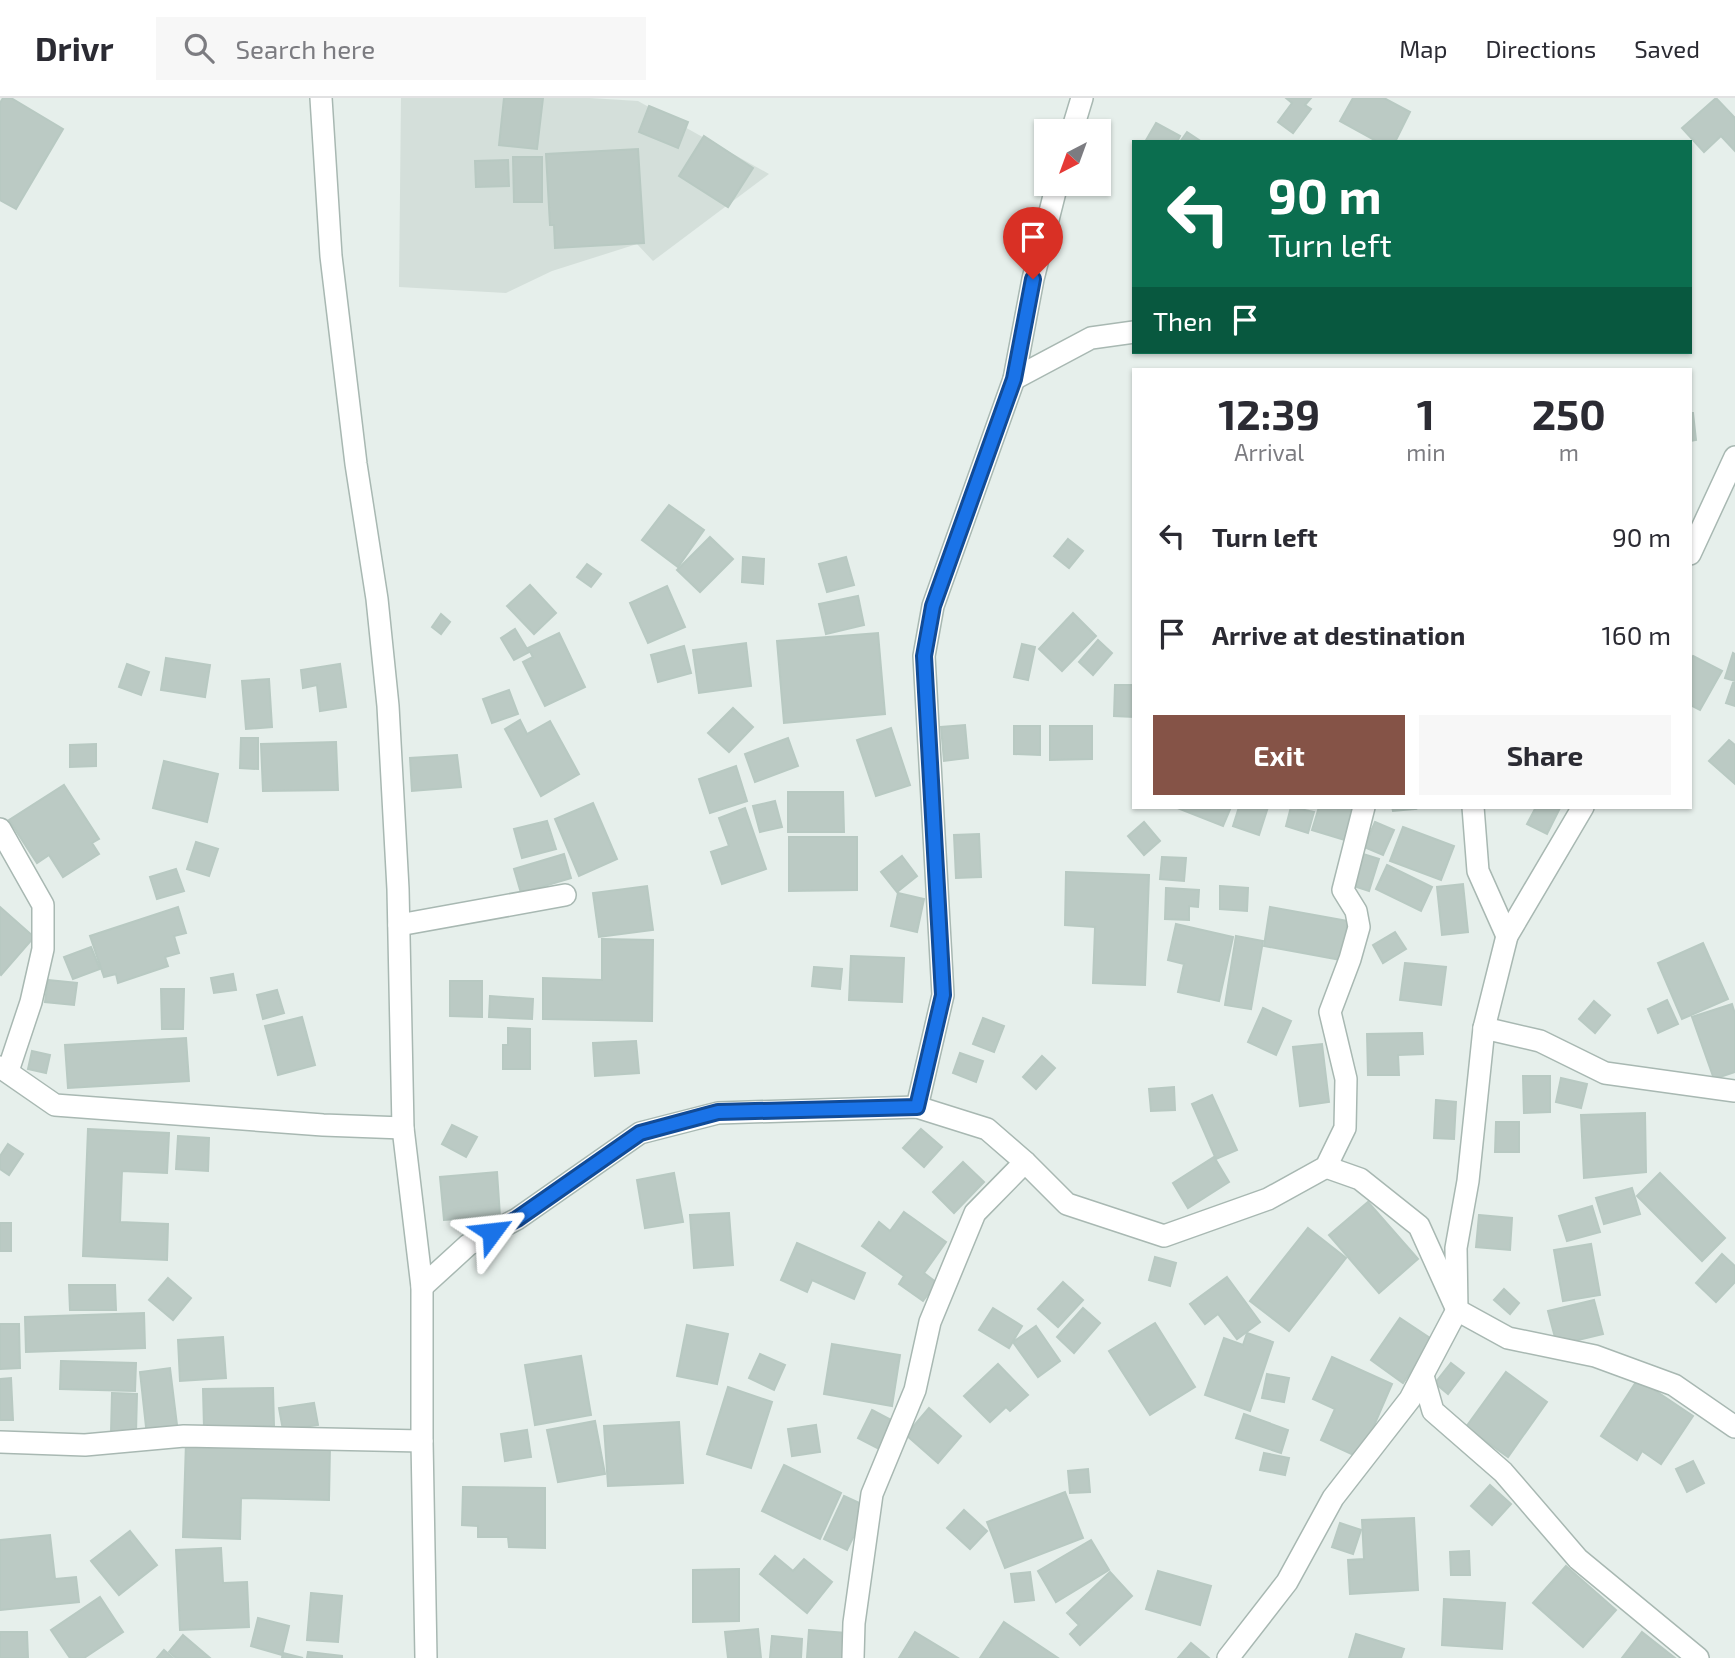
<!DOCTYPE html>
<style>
body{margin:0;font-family:"Exo 2",sans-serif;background:#f7f7f7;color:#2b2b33;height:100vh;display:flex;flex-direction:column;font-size:26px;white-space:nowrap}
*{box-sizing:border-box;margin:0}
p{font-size:23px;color:#7c7c81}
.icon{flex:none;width:38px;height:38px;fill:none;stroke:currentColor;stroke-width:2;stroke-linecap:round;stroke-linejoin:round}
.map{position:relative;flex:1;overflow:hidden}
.sheet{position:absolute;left:1132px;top:270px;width:560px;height:441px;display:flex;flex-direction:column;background:#fff;border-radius:0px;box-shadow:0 2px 5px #0004}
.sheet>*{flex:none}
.guide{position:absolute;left:1132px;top:42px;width:560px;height:214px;border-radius:0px;box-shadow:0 2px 5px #0004;background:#0b6e4f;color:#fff;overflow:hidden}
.needle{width:46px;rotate:221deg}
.fabs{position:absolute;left:1034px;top:21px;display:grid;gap:14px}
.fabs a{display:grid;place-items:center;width:77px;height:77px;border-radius:0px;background:#fff;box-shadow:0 2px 5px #0004;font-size:35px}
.pin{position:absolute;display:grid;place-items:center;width:60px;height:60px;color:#fff;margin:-72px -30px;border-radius:50% 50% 50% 0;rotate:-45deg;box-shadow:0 0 7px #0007}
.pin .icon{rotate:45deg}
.me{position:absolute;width:77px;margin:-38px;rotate:60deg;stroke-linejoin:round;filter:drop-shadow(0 0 5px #0008)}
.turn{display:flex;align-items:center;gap:24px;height:147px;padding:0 21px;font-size:32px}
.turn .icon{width:91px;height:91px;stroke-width:2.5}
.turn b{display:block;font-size:49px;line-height:60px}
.then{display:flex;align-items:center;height:66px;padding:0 21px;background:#0003;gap:14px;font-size:26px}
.eta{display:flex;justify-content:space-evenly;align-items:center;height:119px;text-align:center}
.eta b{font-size:42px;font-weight:700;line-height:49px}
.action{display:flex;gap:14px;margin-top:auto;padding:14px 21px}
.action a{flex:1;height:80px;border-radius:0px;background:#855347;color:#fff;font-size:28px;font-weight:700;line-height:80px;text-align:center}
.action a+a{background:#f7f7f7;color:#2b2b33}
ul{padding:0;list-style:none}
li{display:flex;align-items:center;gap:21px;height:98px;padding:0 21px}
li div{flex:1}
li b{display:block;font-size:26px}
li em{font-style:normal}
header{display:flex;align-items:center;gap:42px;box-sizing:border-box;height:98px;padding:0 35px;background:#fff;border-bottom:2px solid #e1e1e2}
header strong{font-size:33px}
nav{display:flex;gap:38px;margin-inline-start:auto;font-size:24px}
.search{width:490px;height:63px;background:#f7f7f7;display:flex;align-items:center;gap:18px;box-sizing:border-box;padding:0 24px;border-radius:0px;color:#7c7c81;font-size:26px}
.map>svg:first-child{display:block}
.built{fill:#d4dfda}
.building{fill:#bbcac4;stroke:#b8c9c2;stroke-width:2}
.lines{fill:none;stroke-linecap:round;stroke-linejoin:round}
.minor-casing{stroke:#a8b8b2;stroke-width:24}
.minor{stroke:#fff;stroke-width:21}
.route-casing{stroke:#114b97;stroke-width:18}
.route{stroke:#1a73e8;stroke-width:12}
</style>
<header>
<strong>Drivr</strong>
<div class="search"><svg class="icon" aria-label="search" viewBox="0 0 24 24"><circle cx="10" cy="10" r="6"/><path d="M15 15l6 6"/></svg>Search here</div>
<nav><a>Map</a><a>Directions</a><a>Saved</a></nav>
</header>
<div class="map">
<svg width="1735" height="1560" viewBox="0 0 1735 1560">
<rect width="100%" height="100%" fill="#e6efeb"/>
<path class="built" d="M401 0H590L638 3 769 76 653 163 637 146 552 173 506 195 399 189Z"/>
<g class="building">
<path d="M3 0H11L63 31 16 111 0 102V5Z"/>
<path d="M504 0H543L537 51 499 47Z"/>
<path d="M1286 0H1311L1305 7 1311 11 1293 35 1278 24 1292 5Z"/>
<path d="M1353 0H1384L1410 14 1395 44H1378L1340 23Z"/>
<path d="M1716 0 1735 20V53L1721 38 1704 54 1682 30Z"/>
<path d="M649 8 688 24 678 50 639 34Z"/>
<path d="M1156 25 1180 38 1177 44H1145Z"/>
<path d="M1187 34 1202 44H1180Z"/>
<path d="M704 38 753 70 728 109 679 78Z"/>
<path d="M638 51 644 145 555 150 554 127H550L546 56Z"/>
<path d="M513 59H542V104H514Z"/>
<path d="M508 62 509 88 476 89 475 63Z"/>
<path d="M1690 315H1693L1696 342 1690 343Z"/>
<path d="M669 407 704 432 678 469 642 442Z"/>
<path d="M710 439 733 461 700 494 677 472Z"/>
<path d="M1068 441 1083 453 1069 470 1054 458Z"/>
<path d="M743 459 764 461 763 486 742 484Z"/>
<path d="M846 459 854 487 827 494 819 466Z"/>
<path d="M587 466 601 476 591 489 577 479Z"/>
<path d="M530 487 556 515 534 536 507 508Z"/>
<path d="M667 488 685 529 648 545 630 505Z"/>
<path d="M858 498 864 527 826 536 819 506Z"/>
<path d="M1073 515 1096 538 1062 573 1039 551Z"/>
<path d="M441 516 450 524 441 536 432 529Z"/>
<path d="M515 531 529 554 514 562 501 540Z"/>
<path d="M559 535 585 589 545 608 523 564 533 559 528 550Z"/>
<path d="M878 535 885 616 784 625 777 543Z"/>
<path d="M1098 542 1112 555 1093 577 1079 564Z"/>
<path d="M746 545 751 588 699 595 693 552Z"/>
<path d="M1022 546 1035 549 1028 582 1014 579Z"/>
<path d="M684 548 691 575 658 584 651 557Z"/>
<path d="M1733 555 1735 556V583L1725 580Z"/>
<path d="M1693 558 1722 573 1700 612 1690 607V563Z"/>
<path d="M166 560 210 567 205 599 161 592Z"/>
<path d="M127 566 149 574 141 597 119 589Z"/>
<path d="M340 566 346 609 320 613 317 587 303 590 301 572Z"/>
<path d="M269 581 272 629 246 631 242 583Z"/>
<path d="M1733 585H1735V608L1726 605Z"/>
<path d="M1115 587H1134V619L1114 618Z"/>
<path d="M509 592 518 616 492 625 483 601Z"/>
<path d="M733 610 753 629 729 654 708 635Z"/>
<path d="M520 622 527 636 550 623 579 676 541 698 505 631Z"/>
<path d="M965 627 968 660 944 663 941 629Z"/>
<path d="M1014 628H1040V657L1014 656Z"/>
<path d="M1050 628H1092V661L1050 662Z"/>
<path d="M891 630 910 687 876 698 857 642Z"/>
<path d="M241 640H258V671L240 670Z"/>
<path d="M788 640 798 668 755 684 745 656Z"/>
<path d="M1729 642 1735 647V686L1709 663Z"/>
<path d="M336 644 338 692 263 693 261 646Z"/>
<path d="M96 646V668L70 669V647Z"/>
<path d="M457 657 461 689 412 693 410 660Z"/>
<path d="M164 663 218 676 207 724 153 710Z"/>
<path d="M736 668 747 703 710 715 699 681Z"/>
<path d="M64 687 99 741 92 745 99 756 63 779 49 757 37 765 9 722Z"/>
<path d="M788 694H843L844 734H788Z"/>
<path d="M775 703 782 729 760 734 753 708Z"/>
<path d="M593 705 617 761 579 778 555 721Z"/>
<path d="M1175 709H1231L1223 728Z"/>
<path d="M1239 709H1268L1259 737 1233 728Z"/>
<path d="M1291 709 1314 714 1308 735 1286 728Z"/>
<path d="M1319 709H1358L1348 743 1312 732Z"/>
<path d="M1392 709H1415L1416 711 1393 713Z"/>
<path d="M1536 709 1560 710 1547 736 1527 726Z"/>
<path d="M745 710 766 771 722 786 711 754 729 748 719 720Z"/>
<path d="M547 723 556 751 522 760 514 731Z"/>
<path d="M1144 724 1160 743 1144 757 1128 738Z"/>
<path d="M1375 724 1394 732 1383 757 1364 749Z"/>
<path d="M1403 729 1454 748 1441 782 1390 763Z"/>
<path d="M979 736 981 779 956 780 954 737Z"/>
<path d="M789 739H857V792L789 793Z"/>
<path d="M196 744 218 751 209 778 187 771Z"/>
<path d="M564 756 571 780 521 795 514 771Z"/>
<path d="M1363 756 1379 761 1369 793 1354 788Z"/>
<path d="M902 758 917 778 897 794 881 774Z"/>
<path d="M1162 759 1186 760 1184 783 1160 781Z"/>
<path d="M1387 767 1432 789 1421 813 1376 791Z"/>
<path d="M176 771 184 793 157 801 150 779Z"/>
<path d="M1066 774 1149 777 1145 887 1093 885 1095 829 1065 827Z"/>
<path d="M1463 786 1468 834 1442 837 1437 789Z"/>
<path d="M647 788 653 832 599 839 593 795Z"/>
<path d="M1220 788 1248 790 1247 813 1220 811Z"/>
<path d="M1166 790 1199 792 1198 809 1189 808V822L1165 821Z"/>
<path d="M898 795 924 801 917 834 891 828Z"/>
<path d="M0 809 34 839 1 877 0 876Z"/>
<path d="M178 809 186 835 174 838 179 855 165 859 168 868 118 885 116 876 104 879 90 838Z"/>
<path d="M1270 809 1348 823 1341 862 1264 848Z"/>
<path d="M1176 826 1233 839 1219 903 1178 894 1184 866 1168 862Z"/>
<path d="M1395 834 1406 851 1383 865 1373 847Z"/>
<path d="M1236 838 1263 843 1251 911 1225 907Z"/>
<path d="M602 841 653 842 652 923 543 921V880L602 882Z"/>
<path d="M1703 845 1728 901 1682 921 1658 865Z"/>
<path d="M91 849 100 871 73 881 64 859Z"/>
<path d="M851 858 904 860 902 904 849 902Z"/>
<path d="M1405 865 1446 869 1441 907 1400 902Z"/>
<path d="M814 869 842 871 840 891 812 888Z"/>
<path d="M233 876 236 892 214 895 211 880Z"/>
<path d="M48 882 77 885 74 907 45 904Z"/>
<path d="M450 883H482V919L450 918Z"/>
<path d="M161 891H184L183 931H162Z"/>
<path d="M277 892 284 915 263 921 257 897Z"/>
<path d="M490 898 533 901 532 921 489 919Z"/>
<path d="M1667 902 1678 926 1658 935 1648 911Z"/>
<path d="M1594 903 1610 917 1595 935 1579 921Z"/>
<path d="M1732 906 1735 916V974L1714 981 1692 919Z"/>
<path d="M1263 910 1291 923 1276 957 1248 944Z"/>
<path d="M302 919 315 967 278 977 265 928Z"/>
<path d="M983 920 1004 928 994 954 973 946Z"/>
<path d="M508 930 530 931V971H503V947H508Z"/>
<path d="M1422 935 1423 956 1398 957 1399 977H1368L1367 936Z"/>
<path d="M186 940 189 983 68 990 65 947Z"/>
<path d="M636 943 639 975 595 978 593 945Z"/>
<path d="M1322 946 1329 1004 1300 1008 1293 949Z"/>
<path d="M32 953 50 957 46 975 28 971Z"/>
<path d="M960 955 983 963 976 984 953 975Z"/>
<path d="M1042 958 1055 970 1036 991 1023 979Z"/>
<path d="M1523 978H1550V1014L1524 1015Z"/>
<path d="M1561 980 1587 986 1581 1010 1556 1004Z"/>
<path d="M1174 989 1175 1012 1151 1013 1149 991Z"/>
<path d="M1212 997 1237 1052 1216 1061 1192 1006Z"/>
<path d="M1436 1002 1456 1004 1454 1041 1434 1040Z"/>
<path d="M1645 1015 1646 1074 1584 1080 1581 1017Z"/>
<path d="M1496 1024H1519V1054H1495Z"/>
<path d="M452 1027 477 1039 466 1059 442 1046Z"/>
<path d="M88 1031 169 1035 167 1075 122 1073 120 1124 168 1126 167 1162 83 1158Z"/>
<path d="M921 1031 942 1049 924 1069 903 1050Z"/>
<path d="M178 1038 209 1040 208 1073 176 1071Z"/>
<path d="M8 1046 23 1056 9 1077 0 1071V1058Z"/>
<path d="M1214 1059 1229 1084 1188 1110 1173 1085Z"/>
<path d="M963 1064 984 1084 954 1115 933 1094Z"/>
<path d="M497 1074 500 1118 444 1122 440 1079Z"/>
<path d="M674 1075 683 1124 645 1130 637 1082Z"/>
<path d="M1660 1075 1725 1140 1702 1163 1637 1098Z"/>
<path d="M1632 1090 1640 1116 1604 1126 1596 1100Z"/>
<path d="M1368 1104 1418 1161 1379 1195 1329 1137Z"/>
<path d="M1592 1108 1600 1134 1567 1143 1559 1118Z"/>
<path d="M904 1114 946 1144 924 1175 937 1185 923 1203 899 1186 904 1178 862 1148 879 1124 890 1133Z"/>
<path d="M729 1115 733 1167 694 1170 690 1117Z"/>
<path d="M1479 1117 1512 1120 1510 1152 1476 1149Z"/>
<rect x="0" y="1125" width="11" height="28"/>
<path d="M1308 1130 1346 1160 1289 1233 1250 1203Z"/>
<path d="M797 1145 865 1175 854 1201 812 1182 807 1194 781 1182Z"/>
<path d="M1591 1146 1600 1197 1563 1203 1554 1152Z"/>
<path d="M1722 1156 1735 1168V1184L1716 1204 1696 1185Z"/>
<path d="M1155 1159 1176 1165 1170 1188 1149 1182Z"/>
<path d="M1227 1179 1260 1224 1237 1241 1218 1216 1205 1226 1190 1206Z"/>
<path d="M168 1180 191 1200 173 1222 149 1202Z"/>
<path d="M1063 1184 1083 1202 1058 1229 1038 1211Z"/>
<path d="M69 1187H115L116 1212H70Z"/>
<path d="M1504 1191 1519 1205 1510 1216 1494 1202Z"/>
<path d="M1594 1202 1603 1236 1557 1247 1548 1213Z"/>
<path d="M993 1210 1022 1228 1009 1250 979 1232Z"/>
<path d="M1083 1210 1100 1225 1074 1255 1057 1239Z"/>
<path d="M144 1215 145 1250 26 1254 25 1219Z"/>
<path d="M1400 1220 1433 1242 1403 1285 1371 1262Z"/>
<path d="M1155 1225 1195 1289 1150 1317 1109 1253Z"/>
<path d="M0 1226H19L20 1270 0 1271Z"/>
<path d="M687 1227 728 1236 717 1286 677 1278Z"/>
<path d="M1036 1228 1060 1263 1038 1279 1013 1244Z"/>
<path d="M1247 1235 1273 1244 1250 1313 1205 1297 1224 1240 1243 1247Z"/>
<path d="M223 1239 226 1280 180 1283 178 1242Z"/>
<path d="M832 1246 900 1257 892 1308 824 1296Z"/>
<path d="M760 1256 785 1267 774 1292 749 1280Z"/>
<path d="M581 1258 591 1317 535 1327 525 1267Z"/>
<path d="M1332 1259 1392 1286 1360 1360 1321 1342 1335 1311 1313 1301Z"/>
<path d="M61 1263 136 1265 135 1293 60 1291Z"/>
<path d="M1451 1265 1464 1275 1448 1296 1435 1285Z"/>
<path d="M998 1266 1028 1297 1010 1313 1006 1309 990 1324 964 1298Z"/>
<path d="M170 1270 178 1335 147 1338 140 1274Z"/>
<path d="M1506 1274 1547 1304 1508 1359 1466 1329Z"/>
<path d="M1267 1276 1289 1280 1284 1304 1262 1300Z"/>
<path d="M11 1280 13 1322H0V1281Z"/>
<path d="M1638 1281 1693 1318 1661 1366 1642 1353 1637 1362 1601 1338Z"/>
<path d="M728 1289 772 1304 751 1370 707 1356Z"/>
<path d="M273 1290 274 1328 204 1330 203 1291Z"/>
<path d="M112 1295 137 1296 136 1335H111Z"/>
<path d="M314 1305 318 1327 283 1332 279 1310Z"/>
<path d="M929 1310 961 1338 938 1365 906 1337Z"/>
<path d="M872 1312 893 1323 879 1351 858 1340Z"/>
<path d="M1244 1316 1288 1332 1281 1355 1236 1340Z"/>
<path d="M595 1323 605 1376 558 1384 547 1332Z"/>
<path d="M679 1324 683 1385 608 1388 604 1328Z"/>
<path d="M816 1327 820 1354 792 1358 788 1331Z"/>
<path d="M527 1332 531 1359 505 1363 501 1336Z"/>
<path d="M186 1344 330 1348 329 1402 241 1400 240 1441 183 1439Z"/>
<path d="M1264 1355 1289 1360 1285 1377 1260 1372Z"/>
<path d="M1693 1363 1704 1385 1687 1394 1676 1371Z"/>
<path d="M784 1367 841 1395 820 1441 762 1413Z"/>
<path d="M1088 1371 1090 1394 1070 1395 1068 1373Z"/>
<path d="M1490 1387 1511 1406 1492 1427 1471 1408Z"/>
<path d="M463 1389 545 1390V1450L509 1449 508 1439H478V1428L462 1427Z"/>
<path d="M1065 1394 1083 1440 1005 1470 987 1424Z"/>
<path d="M844 1398 868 1409 847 1452 824 1441Z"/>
<path d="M964 1412 987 1433 970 1451 947 1430Z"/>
<path d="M1414 1420 1418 1492 1350 1496 1348 1462 1364 1461 1362 1422Z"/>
<path d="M1340 1425 1361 1432 1353 1456 1332 1449Z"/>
<path d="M130 1433 157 1467 119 1497 91 1463Z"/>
<path d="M50 1437 55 1481 76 1479 79 1504 0 1512V1442Z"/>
<path d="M1091 1442 1109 1472 1056 1504 1038 1473Z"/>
<path d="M221 1450 223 1485 247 1484 249 1529 180 1532 176 1452Z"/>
<path d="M1469 1453 1470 1477H1451L1450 1454Z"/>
<path d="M775 1458 793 1473 804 1461 832 1484 807 1515 760 1476Z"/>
<path d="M1566 1468 1616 1512 1583 1549 1533 1505Z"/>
<path d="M739 1471V1523L693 1524V1472Z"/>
<path d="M1158 1473 1211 1488 1200 1527 1146 1511Z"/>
<path d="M1030 1474 1034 1502 1015 1504 1011 1476Z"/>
<path d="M1110 1474 1132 1498 1080 1547 1070 1536 1079 1527 1067 1515Z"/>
<path d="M311 1495 342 1498 338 1544 307 1542Z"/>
<path d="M100 1499 123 1534 84 1560H70L51 1532Z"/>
<path d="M1444 1501 1505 1505 1502 1551 1442 1547Z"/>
<path d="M258 1520 289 1528 282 1557 251 1548Z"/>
<path d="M1004 1524 1058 1560H980Z"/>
<path d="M758 1531 761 1560H728L725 1534Z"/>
<path d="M809 1532 846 1535 844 1560H807Z"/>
<path d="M0 1534H27L28 1560H0Z"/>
<path d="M915 1534 958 1560H899Z"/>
<path d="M1642 1534 1675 1560H1622Z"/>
<path d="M1356 1536 1404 1551 1401 1560H1349Z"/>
<path d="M183 1537 210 1560H176L169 1554Z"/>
<path d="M772 1538 802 1541 801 1560H770Z"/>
<path d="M1191 1545 1209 1560H1178Z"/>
<path d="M164 1552 173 1560H157Z"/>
<path d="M308 1554 342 1558V1560H307Z"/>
<path d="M283 1555 303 1560H282Z"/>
</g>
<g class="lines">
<g class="minor-casing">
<g id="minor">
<path d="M321 0 331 158 356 366 377 501 388 608 398 791 403 1030 422 1189V1343L426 1560"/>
<path d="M1072 33 1082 0"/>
<path d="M1014 281 1091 240 1134 234"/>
<path d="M1690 456 1735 359"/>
<path d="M1473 709 1478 773 1507 838"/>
<path d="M0 731 43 807V851L31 904 8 973"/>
<path d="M399 827 565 797"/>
<path d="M1484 930 1540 943 1605 975 1735 993"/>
<path d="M0 969 55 1007 323 1027 403 1030"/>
<path d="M917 1009 943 897 924 558 933 508 1014 281 1033 181 1057 86"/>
<path d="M1326 1069 1360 1081 1419 1128 1457 1212 1508 1240 1595 1258 1674 1287 1735 1329"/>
<path d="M422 1189 468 1147 517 1121 640 1035 718 1015 917 1009 987 1031 1025 1064 1067 1106 1164 1138 1268 1101 1326 1069 1345 1030 1346 981 1330 914 1350 861 1359 829 1356 813 1343 792 1364 709"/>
<path d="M1423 1278 1433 1313 1503 1374 1578 1461 1698 1560"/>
<path d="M0 1344 85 1347 184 1338 422 1343"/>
<path d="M853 1560 854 1525 872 1396 915 1292 930 1224 975 1115 1025 1064"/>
<path d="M1228 1560 1287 1484 1333 1400 1410 1301 1457 1212 1456 1150 1468 1083 1484 930 1507 838 1583 709"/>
</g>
</g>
<use href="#minor" class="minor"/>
</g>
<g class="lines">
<g class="route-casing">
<path id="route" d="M492 1134 517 1121 640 1035 718 1014 917 1009 943 897 924 558 933 508 1014 281 1033 181"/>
</g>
<use href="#route" class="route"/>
</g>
</svg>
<div class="fabs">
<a><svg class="needle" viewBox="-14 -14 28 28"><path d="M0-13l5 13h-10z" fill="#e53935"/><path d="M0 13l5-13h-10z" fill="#7c7c81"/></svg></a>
</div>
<div class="pin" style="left:1033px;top:181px;background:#d93025"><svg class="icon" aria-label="arrive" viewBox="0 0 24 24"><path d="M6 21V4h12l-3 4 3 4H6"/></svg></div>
<svg class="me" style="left:492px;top:1134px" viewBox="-20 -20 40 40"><path d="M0-17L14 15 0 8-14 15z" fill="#1a73e8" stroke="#fff" stroke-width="4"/></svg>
<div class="guide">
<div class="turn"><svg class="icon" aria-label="left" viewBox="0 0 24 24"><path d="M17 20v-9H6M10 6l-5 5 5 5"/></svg><div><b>90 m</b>Turn left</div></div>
<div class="then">Then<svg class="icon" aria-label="arrive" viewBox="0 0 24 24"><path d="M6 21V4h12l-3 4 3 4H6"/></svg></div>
</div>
<section class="sheet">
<div class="eta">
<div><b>12:39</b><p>Arrival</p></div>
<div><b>1</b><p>min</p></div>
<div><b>250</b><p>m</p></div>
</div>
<ul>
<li><svg class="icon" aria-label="left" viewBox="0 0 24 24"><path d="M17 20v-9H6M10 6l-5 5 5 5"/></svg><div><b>Turn left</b></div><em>90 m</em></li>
<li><svg class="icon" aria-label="arrive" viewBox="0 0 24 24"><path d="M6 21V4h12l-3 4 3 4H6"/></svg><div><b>Arrive at destination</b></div><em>160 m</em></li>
</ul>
<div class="action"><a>Exit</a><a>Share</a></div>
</section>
</div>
